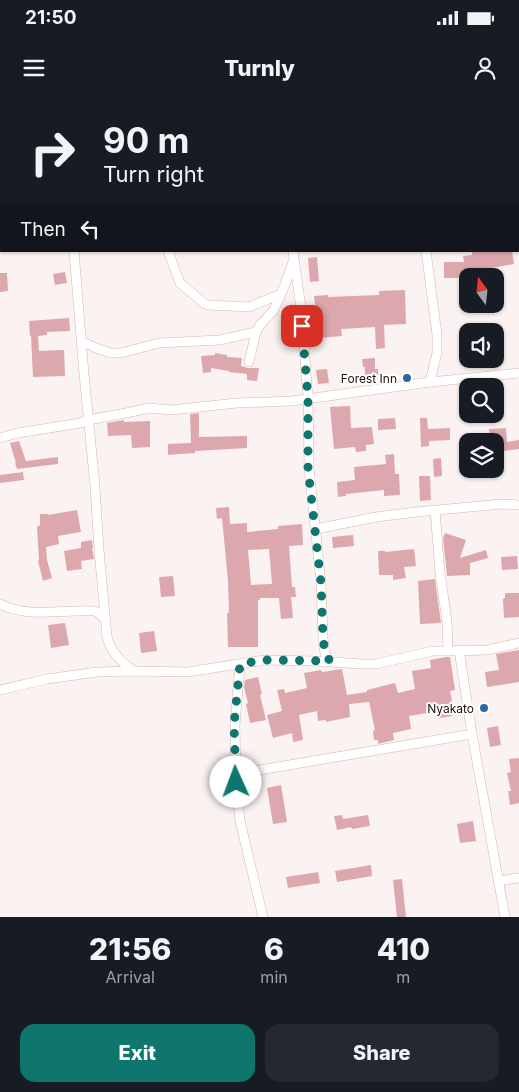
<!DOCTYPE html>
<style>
body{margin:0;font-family:Inter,sans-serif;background:#242831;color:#f1f3f6;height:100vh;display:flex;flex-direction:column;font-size:19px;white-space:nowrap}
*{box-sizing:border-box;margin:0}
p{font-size:16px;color:#9ea1a6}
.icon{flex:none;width:28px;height:28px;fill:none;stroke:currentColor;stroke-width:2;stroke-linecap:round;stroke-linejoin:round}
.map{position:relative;height:817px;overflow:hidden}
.panel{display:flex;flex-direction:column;background:#171b24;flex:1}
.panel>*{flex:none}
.banner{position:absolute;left:0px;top:0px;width:520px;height:152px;box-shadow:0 1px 4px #0004;background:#171b24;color:#f1f3f6;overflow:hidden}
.needle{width:32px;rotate:345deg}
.fabs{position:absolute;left:459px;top:168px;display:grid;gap:10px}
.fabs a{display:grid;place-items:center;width:45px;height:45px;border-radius:10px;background:#171b24;box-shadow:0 1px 4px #0004;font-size:25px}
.pin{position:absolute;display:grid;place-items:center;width:42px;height:42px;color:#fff;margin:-21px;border-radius:10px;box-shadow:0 2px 8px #0006}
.me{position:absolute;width:55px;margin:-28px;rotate:358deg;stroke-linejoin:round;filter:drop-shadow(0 0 4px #0008)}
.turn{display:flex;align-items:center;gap:18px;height:105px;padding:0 20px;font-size:22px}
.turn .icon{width:65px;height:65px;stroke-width:2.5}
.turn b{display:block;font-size:35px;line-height:42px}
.then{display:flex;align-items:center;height:48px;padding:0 20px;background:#0003;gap:10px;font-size:19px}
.eta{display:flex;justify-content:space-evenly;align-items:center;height:85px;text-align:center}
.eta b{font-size:30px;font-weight:800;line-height:35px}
.button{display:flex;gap:10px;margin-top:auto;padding:10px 20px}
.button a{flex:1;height:58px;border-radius:15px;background:#0f766e;color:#fff;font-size:20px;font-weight:800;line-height:58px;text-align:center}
.button a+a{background:#242831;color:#f1f3f6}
.status{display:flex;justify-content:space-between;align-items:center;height:35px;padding:0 25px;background:#171b24;direction:ltr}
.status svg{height:14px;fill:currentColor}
header{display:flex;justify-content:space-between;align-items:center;height:65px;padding:0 20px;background:#171b24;font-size:22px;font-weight:800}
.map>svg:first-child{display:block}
.building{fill:#dda7ae;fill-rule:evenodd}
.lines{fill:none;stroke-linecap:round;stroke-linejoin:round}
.minor-casing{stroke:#d7b6ab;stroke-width:10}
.minor{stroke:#fff;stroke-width:9}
.route{stroke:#0f766e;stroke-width:9;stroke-dasharray:0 16.2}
.poi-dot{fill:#2c68a0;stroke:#fff;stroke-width:2}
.labels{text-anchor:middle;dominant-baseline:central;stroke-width:4;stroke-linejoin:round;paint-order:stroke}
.poi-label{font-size:12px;fill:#1d120e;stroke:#fff;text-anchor:end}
</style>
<div class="status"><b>21:50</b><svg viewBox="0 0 49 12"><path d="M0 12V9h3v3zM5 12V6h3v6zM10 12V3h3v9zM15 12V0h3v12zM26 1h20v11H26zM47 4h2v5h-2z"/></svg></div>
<header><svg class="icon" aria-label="menu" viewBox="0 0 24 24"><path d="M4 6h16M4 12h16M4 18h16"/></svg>Turnly<svg class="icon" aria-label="person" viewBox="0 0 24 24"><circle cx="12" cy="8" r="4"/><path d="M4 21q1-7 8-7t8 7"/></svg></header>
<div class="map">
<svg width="519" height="817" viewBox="0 0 519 817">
<rect width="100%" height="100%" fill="#faf3f1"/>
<g class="building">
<path d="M472 151H512L514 164 491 168V174L458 177V178H444V162H464L463 156 472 155Z"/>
<path d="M317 157 319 181 310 182 308 158Z"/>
<path d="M65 172 67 183 55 185 53 174Z"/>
<path d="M0 173H7L8 191 0 192Z"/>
<path d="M405 190 406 224 384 225 385 248 376 249 375 227 341 229 342 236 319 238 314 196 328 195V197L379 195V191Z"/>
<path d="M69 218 70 231 47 232V235L38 236 39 251 64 250 65 276 33 277 31 236H30L29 221Z"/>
<path d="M215 253 227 255V257L242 258 241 266 248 268H259L257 281 247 280V274L229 272V271L211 268V272L203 273 201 256 215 255Z"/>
<path d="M375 258V269H378V278H365V267H363L362 259Z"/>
<path d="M327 269 329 283 318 284 316 270Z"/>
<path d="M350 306 351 328 372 327 374 344 366 345V351L356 352 355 347 334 349 330 307Z"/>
<path d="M199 313V337L247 336V348L195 351V353L168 355V344L191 343 190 314Z"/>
<path d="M395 318 396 329 378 330V319Z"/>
<path d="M420 318H427L428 329 450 328V340L429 341V346L421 347Z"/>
<path d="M124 320V322L150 321V347L132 348 131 335 108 336 107 323Z"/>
<path d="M506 328 507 342 519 340V349L495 352V340H490L489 329Z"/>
<path d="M19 341 26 361 58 357V364L17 369 15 363H16L10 343Z"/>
<path d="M394 354 395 374H399L400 395 384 396V390L346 394V396L338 397 337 382 355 380 354 367 386 364 385 355Z"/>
<path d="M441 358 442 376 434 377 433 359Z"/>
<path d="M23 372 24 380 0 383V375Z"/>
<path d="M419 376H430L431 400 420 401Z"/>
<path d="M229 407 230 424 247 423V432L278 429V426L302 424 303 445 289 446 292 487H295L296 497H291L293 518 281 519 279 498H260V500H258V547H228L227 513H229L228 481 222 418 217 419 216 408ZM269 449 272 484 251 485 248 450Z"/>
<path d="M77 410 81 432 58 436 59 444 46 447 47 460 52 478 43 481 38 461 39 460 37 427 40 425V414H48V415Z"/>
<path d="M445 433 466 440 460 458 486 450 488 458 470 463V475L447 476 443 438Z"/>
<path d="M353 435 354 446 333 448 332 437Z"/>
<path d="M92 440 93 448H92L94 459 81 461 82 469 67 471 64 451 81 448V442Z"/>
<path d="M414 449 416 466 404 467 406 478 393 480V475H379L378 451H385V452Z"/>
<path d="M517 456 518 469 502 470 501 457Z"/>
<path d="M173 476 175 496 161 497 159 477Z"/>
<path d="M435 479 441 523 420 524 418 481Z"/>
<path d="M505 493H519V517L504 518 503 499 505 498Z"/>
<path d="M65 523 69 545 51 548 48 525Z"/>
<path d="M154 531 157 551 141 553 139 533Z"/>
<path d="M519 550V582L487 587 485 572 499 570 496 554Z"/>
<path d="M446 557H450L455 590 450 591 452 601 450 602 452 616 440 618 439 611 409 616 411 629 393 633 394 640 378 644V640H374L373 631 375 630 369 602 349 604 350 617 326 622V620L318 621 317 611 299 615 303 640 293 642 292 633 273 638 267 615 282 611 277 590 284 589 285 593 307 588 304 573 321 570 322 572 342 569 347 595 367 592V590L395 583 398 593 415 589 412 571 431 568 430 560Z"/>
<path d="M258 577 262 594 260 595 266 620 250 623 246 604 248 603 244 587 245 580Z"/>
<path d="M498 626 501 645 490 647 487 628Z"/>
<path d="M519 658V703L510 705 508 691H511L507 673 511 672 509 659Z"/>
<path d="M281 685 287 722 273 724 267 688Z"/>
<path d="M342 715 343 719 368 715 370 726 352 729 351 727 337 730 334 716Z"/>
<path d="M473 721 476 741 460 743 457 724Z"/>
<path d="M371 765 372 776 337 782 335 771Z"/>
<path d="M318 772 320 783 288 788 286 777Z"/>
<path d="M402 779 406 817H397L393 780Z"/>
</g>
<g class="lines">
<g class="minor-casing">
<g id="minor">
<path d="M61 0V1"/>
<path d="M277 0 278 1"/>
<path d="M0 119H1"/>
<path d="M74 151 84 274 95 386 99 450 107 537C111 552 122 563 134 571"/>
<path d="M168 151 180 183 205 204 209 205 249 207 281 194"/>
<path d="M293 151 301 208 308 298 309 368 321 483 323 537 325 554 330 561"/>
<path d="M426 151 437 235V253L430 282"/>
<path d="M81 241 96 248 111 253H121L159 243 220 240 256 232"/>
<path d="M249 262 256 232 260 225 274 210 286 182 293 162"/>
<path d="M0 338 18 333 80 323 88 320 126 313 149 308 171 310 237 303 292 301 430 282 519 273"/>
<path d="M435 410 440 473 447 521 448 551"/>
<path d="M316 429 376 417 416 412 502 404 519 405"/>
<path d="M0 504C30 519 63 509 95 511L101 515 105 519"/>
<path d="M459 550 472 634 505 817"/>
<path d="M240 564 235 625 236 682 240 721 263 817"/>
<path d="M0 590 47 579 97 572 134 571 188 572 264 560 316 561 362 564H376L433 551H448L487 550 519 543"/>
<path d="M236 674 472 634"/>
<path d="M498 781 519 778"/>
</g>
</g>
<use href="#minor" class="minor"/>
</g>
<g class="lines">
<path class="route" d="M236 682 234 625 240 564 264 560 330 561 325 554 323 537 321 483 308 368V298L302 226"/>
</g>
<g class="poi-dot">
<circle cx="407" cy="278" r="5"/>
<circle cx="484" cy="608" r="5"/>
</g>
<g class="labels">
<g class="poi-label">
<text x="397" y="278">Forest Inn</text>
<text x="474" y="608">Nyakato</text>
</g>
</g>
</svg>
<div class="fabs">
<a><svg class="needle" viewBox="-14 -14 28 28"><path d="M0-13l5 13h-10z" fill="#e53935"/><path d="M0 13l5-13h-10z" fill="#9ea1a6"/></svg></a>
<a><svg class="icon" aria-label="sound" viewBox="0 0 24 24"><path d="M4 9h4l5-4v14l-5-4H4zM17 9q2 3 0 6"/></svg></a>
<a><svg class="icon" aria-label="search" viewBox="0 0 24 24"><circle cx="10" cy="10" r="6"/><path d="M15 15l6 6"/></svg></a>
<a><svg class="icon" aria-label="layers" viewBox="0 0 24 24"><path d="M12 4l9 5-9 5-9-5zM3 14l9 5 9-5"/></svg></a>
</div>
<div class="pin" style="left:302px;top:226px;background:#d93025"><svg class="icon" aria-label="arrive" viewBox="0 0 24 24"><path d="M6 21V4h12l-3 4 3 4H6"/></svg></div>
<svg class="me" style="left:236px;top:682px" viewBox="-20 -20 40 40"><circle r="19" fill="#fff"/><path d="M0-13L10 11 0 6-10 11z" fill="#0f766e"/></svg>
<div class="banner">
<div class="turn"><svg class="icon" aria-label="right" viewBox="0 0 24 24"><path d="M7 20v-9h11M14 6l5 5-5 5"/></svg><div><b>90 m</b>Turn right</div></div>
<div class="then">Then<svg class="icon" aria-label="left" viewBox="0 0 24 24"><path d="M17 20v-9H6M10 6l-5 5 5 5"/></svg></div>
</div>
</div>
<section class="panel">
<div class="eta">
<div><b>21:56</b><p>Arrival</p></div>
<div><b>6</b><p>min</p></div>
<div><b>410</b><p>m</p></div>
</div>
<div class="button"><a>Exit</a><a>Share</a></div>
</section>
